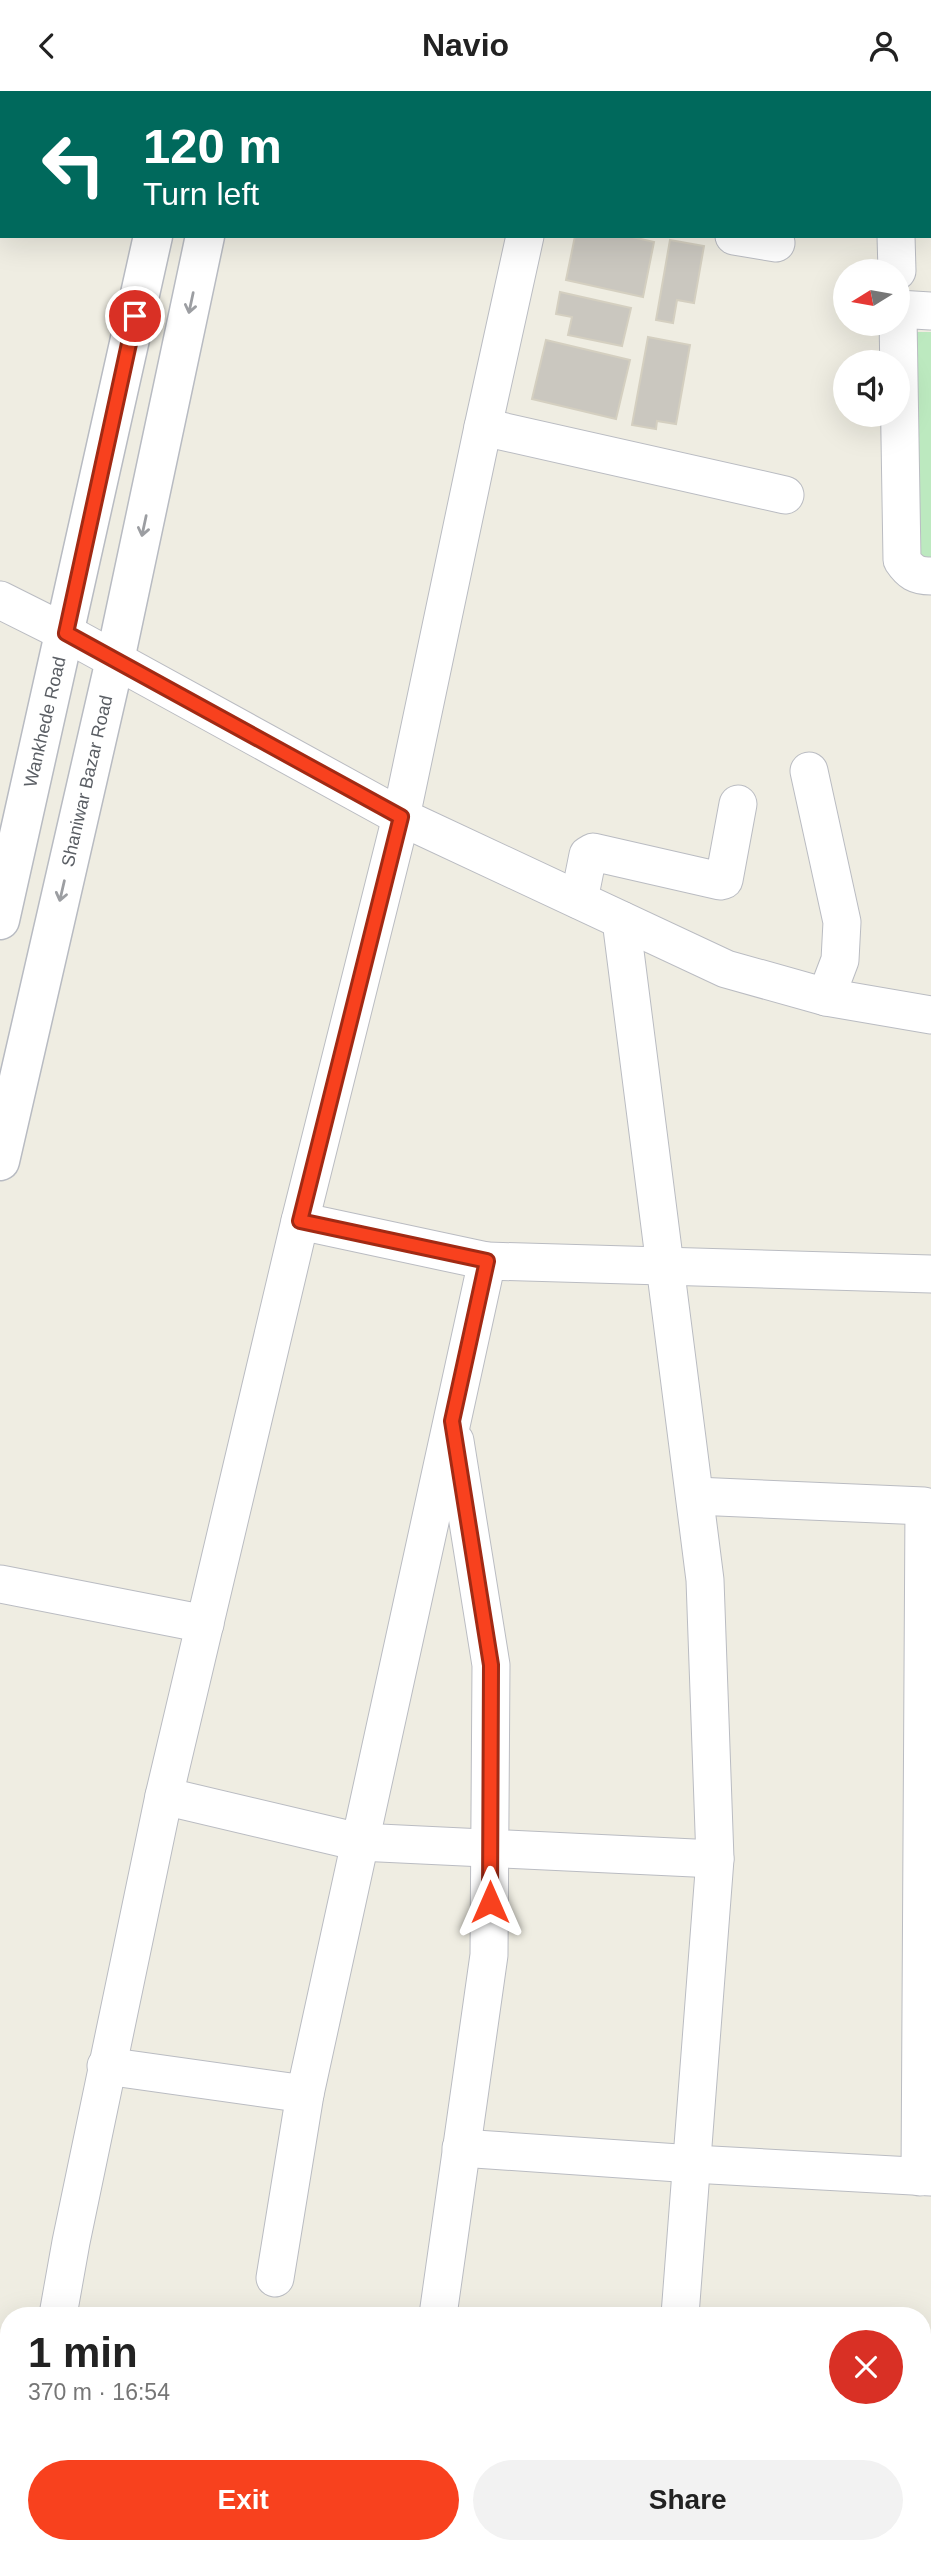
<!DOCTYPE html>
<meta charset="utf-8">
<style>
body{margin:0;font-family:Arial,sans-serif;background:#f2f2f2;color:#222;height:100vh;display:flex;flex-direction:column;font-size:26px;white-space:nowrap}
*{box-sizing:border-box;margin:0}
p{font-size:23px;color:#767676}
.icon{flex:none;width:38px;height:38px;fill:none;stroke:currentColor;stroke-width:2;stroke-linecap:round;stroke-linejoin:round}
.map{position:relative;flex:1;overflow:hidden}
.sheet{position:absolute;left:0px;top:2216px;width:931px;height:247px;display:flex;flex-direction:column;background:#fff;border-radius:28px 28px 0 0;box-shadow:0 7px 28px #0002}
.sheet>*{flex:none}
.top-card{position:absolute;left:0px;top:0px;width:931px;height:147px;box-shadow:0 7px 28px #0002;background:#00695c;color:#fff;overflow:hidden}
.needle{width:46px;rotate:259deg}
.fabs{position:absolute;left:833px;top:168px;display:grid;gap:14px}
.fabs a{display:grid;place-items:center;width:77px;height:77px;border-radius:50%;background:#fff;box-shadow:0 7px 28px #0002;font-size:35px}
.pin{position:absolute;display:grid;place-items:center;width:60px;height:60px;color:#fff;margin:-30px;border:4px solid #fff;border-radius:50%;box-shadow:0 2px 7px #0007}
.me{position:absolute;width:77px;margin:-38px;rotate:0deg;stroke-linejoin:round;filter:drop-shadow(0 0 5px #0008)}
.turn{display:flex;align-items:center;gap:24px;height:147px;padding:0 28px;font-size:32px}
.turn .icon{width:91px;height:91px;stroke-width:2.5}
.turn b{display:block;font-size:49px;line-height:60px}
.round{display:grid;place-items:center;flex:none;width:74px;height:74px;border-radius:37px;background:#f2f2f2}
.headline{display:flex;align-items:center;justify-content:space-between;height:119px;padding:0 28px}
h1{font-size:42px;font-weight:700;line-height:52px}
.cta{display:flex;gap:14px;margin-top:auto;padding:14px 28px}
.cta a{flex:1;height:80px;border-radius:42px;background:#f8411e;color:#fff;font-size:28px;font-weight:700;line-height:80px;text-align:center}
.cta a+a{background:#f2f2f2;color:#222}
header{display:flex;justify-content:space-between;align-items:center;height:91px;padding:0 28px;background:#fff;font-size:32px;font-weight:700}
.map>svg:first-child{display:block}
.green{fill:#bce9bf}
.building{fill:#cac7bf;stroke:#d4cfc0;stroke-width:2}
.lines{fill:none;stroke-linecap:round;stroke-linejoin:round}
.street-casing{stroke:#babcc2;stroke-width:39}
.secondary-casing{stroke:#b8bbc2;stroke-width:41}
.street{stroke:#fff;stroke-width:37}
.secondary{stroke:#fff;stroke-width:38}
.oneway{stroke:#9c9ea2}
.route-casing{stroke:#a12a14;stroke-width:18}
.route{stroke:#f8411e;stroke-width:12}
.labels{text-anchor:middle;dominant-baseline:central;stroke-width:5;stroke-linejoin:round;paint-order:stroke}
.street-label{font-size:18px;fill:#5a5e64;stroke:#fff}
</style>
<header><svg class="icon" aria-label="back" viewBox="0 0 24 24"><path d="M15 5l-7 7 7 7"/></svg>Navio<svg class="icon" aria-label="person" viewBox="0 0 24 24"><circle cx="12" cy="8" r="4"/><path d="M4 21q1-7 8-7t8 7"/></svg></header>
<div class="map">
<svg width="931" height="2461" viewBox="0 0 931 2461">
<rect width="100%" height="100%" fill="#efede2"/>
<path class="green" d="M914 241H931V475L918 467Z"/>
<g class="building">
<path d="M619 0H690L619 2Z"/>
<path d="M575 145H628L654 151 643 206 566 189Z"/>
<path d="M670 149 704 155 694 212 677 209 673 232 656 229Z"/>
<path d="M560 201 631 217 622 255 568 244 572 226 556 223Z"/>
<path d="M648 246 690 254 676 333 657 330 656 338 632 334Z"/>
<path d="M546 249 630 269 616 328 532 308Z"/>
</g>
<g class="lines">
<g class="street-casing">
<g id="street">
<path d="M558 2V0"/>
<path d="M929 17H931"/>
<path d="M0 25 2 26"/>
<path d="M734 145 776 152"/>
<path d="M896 145 897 180"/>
<path d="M898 218 931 220"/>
<path d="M898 226 902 469C910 481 916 485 931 485"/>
<path d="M483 336 785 404"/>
<path d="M0 509 66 542 401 726 726 878 826 906 931 924"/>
<path d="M809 680 842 831 840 869 826 906"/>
<path d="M579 809 588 764 593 761 720 790 724 789 738 713"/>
<path d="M621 829 705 1489 715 1768 680 2224"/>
<path d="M487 1170 931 1183"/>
<path d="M695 1405 924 1415 920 2086"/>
<path d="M0 1493 205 1533"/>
<path d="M164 1705 359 1751 715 1768"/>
<path d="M106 1975 305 2003 487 1170 300 1130"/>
<path d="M461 2057 693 2073 931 2086"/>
<path d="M275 2187 305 2003"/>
<path d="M58 2224 71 2151 164 1705 300 1130 401 726 483 336 525 145"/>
<path d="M438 2224 489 1864 491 1574 455 1350"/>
<path d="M922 2345H931"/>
<path d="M209 2454V2461"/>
<path d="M413 2454V2461"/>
<path d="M633 2454V2461"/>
<path d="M884 2454V2461"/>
<path d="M25 2461 26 2454"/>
</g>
</g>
<g class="secondary-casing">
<g id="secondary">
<path d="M184 2V0"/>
<path d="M236 2V0"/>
<path d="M0 829 153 145"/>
<path d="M0 1070 115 569 205 145"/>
</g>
</g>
<use href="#street" class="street"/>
<use href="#secondary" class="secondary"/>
</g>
<defs><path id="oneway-shaft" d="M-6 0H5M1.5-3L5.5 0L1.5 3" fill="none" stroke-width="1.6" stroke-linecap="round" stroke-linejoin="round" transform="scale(1.75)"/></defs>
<g class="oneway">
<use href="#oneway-shaft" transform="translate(191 212) rotate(102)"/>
<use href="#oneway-shaft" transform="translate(144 435) rotate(102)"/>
<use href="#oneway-shaft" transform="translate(62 800) rotate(103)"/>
</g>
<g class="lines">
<g class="route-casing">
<path id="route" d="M135 225 66 542 401 726 300 1130 487 1170 452 1330 491 1574 490 1811"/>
</g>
<use href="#route" class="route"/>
</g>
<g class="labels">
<g class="street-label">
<text transform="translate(45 631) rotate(-77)">Wankhede Road</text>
<text transform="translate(87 690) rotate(-77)">Shaniwar Bazar Road</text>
</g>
</g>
</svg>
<div class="fabs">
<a><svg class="needle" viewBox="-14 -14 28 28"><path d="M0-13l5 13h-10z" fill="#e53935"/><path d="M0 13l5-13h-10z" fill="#767676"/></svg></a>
<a><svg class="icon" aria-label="sound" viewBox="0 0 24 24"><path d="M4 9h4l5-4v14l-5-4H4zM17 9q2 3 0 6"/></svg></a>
</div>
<div class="pin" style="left:135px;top:225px;background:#d93025"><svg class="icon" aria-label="arrive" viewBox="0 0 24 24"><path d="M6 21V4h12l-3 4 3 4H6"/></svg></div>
<svg class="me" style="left:490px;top:1811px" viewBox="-20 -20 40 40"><path d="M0-17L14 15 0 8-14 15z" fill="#f8411e" stroke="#fff" stroke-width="4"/></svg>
<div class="top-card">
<div class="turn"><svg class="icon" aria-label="left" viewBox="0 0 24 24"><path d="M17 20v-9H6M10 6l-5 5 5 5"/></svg><div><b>120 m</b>Turn left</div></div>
</div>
<section class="sheet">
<div class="headline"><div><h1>1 min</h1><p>370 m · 16:54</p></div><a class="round" style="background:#d93025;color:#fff"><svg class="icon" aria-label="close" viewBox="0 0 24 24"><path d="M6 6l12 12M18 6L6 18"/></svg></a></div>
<div class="cta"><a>Exit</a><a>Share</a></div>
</section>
</div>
